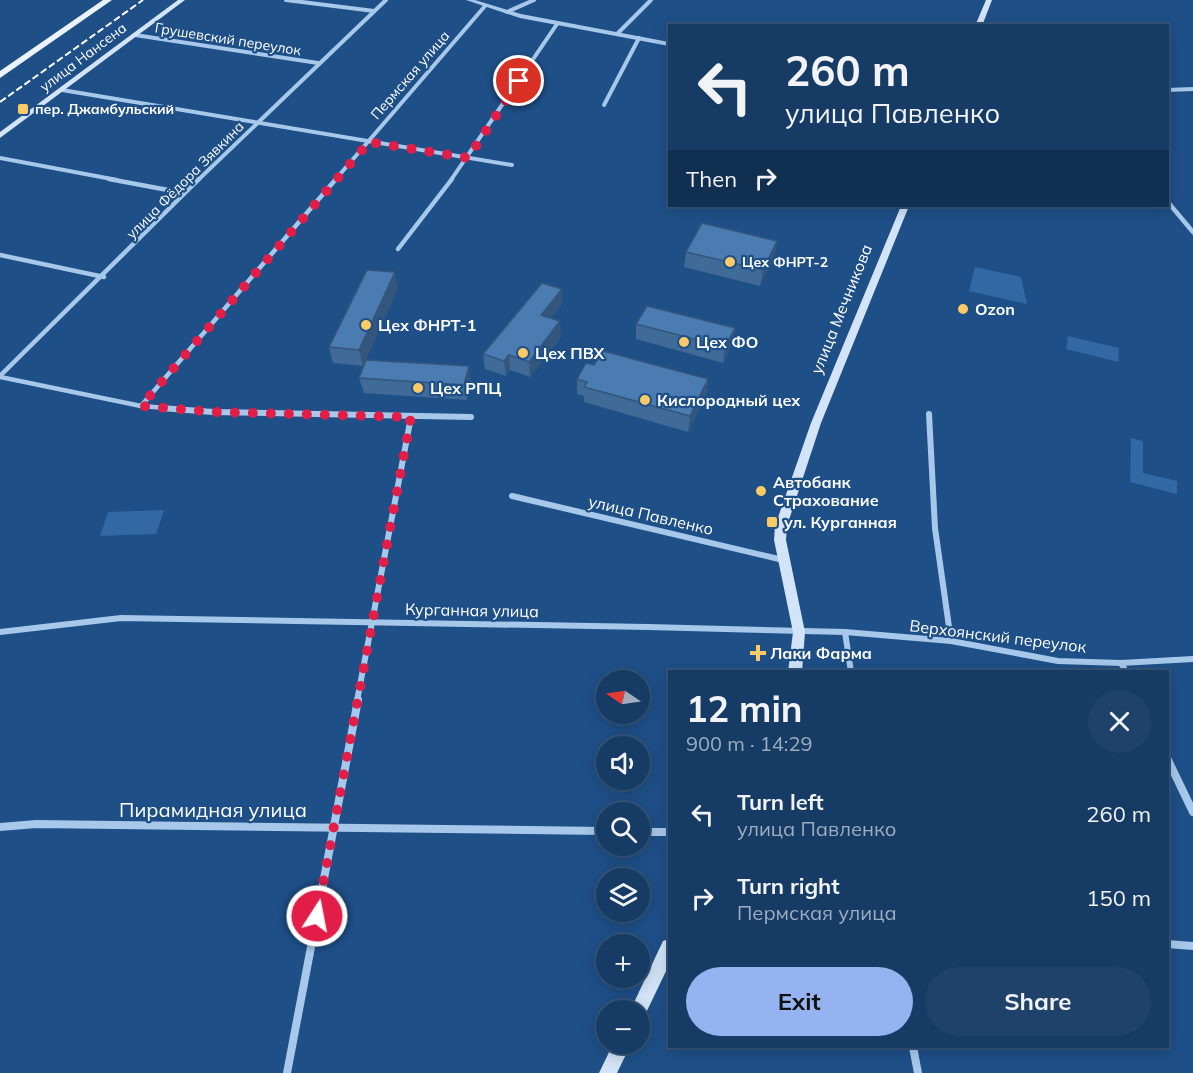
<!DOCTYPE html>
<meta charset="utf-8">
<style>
body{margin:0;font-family:Mulish,sans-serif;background:#1f426b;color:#f1f3f6;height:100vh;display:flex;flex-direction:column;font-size:22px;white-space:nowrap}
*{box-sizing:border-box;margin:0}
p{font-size:20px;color:#9eadbf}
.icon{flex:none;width:33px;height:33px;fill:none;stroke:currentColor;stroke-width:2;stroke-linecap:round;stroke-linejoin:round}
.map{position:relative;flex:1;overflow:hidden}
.details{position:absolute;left:668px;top:670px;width:501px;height:378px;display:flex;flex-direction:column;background:#163b65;border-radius:0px;box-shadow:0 3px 15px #0003,0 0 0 2px #355579}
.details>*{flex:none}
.top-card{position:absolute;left:668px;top:24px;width:501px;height:183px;border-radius:0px;box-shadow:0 3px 15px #0003,0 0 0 2px #355579;background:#163b65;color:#f1f3f6;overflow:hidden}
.needle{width:39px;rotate:283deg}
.controls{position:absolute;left:596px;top:670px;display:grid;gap:12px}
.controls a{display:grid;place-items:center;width:54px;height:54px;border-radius:50%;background:#163b65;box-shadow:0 3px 15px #0003,0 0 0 2px #355579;font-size:30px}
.pin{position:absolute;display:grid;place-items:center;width:51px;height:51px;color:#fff;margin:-26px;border:3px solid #fff;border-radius:50%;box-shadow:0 2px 6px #0007}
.me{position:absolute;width:66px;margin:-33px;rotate:11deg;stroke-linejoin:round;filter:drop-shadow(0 0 4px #0008)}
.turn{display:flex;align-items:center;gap:21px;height:126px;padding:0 18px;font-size:27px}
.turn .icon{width:78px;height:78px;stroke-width:2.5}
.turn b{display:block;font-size:42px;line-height:51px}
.then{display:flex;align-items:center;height:57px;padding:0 18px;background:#0003;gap:12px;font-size:22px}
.round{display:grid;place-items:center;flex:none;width:63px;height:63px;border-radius:32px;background:#1f426b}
.head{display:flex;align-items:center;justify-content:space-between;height:102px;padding:0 18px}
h1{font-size:36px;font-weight:700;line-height:45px}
.primary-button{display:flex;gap:12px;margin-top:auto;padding:12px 18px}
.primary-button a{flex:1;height:69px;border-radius:36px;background:#95b2f1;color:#111;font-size:24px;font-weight:700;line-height:69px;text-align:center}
.primary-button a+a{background:#1f426b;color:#f1f3f6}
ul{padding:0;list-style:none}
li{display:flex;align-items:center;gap:18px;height:84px;padding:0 18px}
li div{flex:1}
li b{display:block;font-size:22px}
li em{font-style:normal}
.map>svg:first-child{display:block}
.green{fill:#3269a4}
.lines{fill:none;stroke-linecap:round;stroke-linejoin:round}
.minor-far3{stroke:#a7c8eb;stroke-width:4}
.minor-far2{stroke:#a7c8eb;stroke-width:4.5}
.minor-far1{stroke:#a7c8eb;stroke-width:6}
.minor{stroke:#a7c8eb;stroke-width:8}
.tertiary{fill:#a7c8eb;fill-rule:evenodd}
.secondary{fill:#d3e4f8;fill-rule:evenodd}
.primary{fill:#ebf3fe;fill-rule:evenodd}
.rail{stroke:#fff;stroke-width:2;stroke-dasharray:7 3;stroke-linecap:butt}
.wall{fill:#406a98}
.shaded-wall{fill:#34567c}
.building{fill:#4a7bb1;stroke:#34567c;stroke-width:1.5}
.route{stroke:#e11d48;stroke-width:10;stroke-dasharray:0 18}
.poi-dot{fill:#f9ca66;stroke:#1e4f87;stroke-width:2}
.labels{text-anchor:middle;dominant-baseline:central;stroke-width:4.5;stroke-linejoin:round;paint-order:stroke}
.far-street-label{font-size:14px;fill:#fff;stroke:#1e4f87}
.far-poi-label{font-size:14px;font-weight:bold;fill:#fff;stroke:#1e4f87;text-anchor:start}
.street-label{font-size:16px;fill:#fff;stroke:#1e4f87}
.poi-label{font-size:16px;font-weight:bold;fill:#fff;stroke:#1e4f87;text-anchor:start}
.near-street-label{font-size:20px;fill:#fff;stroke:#1e4f87}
</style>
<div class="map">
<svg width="1193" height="1073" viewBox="0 0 1193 1073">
<rect width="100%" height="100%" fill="#1e4f87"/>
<g class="green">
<path d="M975 267 1021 277 1027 304 969 291Z"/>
<path d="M1068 336 1119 348 1118 362 1066 349Z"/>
<path d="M1131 438 1143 441V473L1177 481V494L1130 482Z"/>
<path d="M164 510 156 534 100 536 108 512Z"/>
</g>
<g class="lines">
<g class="minor-far3">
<path d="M286 0 374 11"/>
<path d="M507 12 534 0"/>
<path d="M617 34 651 0"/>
<path d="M135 35 318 63"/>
<path d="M62 90 512 165"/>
<path d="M604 105 639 38"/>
<path d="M0 158 117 180"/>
<path d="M198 180 386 0"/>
<path d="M335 180 485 6"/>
<path d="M451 180 557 24"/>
</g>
<g class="minor-far2">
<path d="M109 179 184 193"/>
<path d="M1167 201 1193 232"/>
<path d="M398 249 452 179"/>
<path d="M0 255 104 277"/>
<path d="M0 376 199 179"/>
<path d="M0 377 141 406 179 409"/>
<path d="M141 406 336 179"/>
</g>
<g class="minor-far1">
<path d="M161 408 213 412 471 417"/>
<path d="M929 414 935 528 951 641"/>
<path d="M512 496 783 560"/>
<path d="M0 632 121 618 648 627 845 632 951 641 1058 661 1121 663 1193 659"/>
<path d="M845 632 851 672"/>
<path d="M1121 663 1126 672"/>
<path d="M357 701 411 417"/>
</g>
<g class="minor">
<path d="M1167 758 1193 812"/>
<path d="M0 827 36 824 606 831"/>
<path d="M639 832H669"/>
<path d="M1167 944 1193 946"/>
<path d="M913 1047 918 1073"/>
<path d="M287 1073 358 700"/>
</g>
<g class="tertiary">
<path d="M466 0H475L521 14 669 42V46L520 18Z"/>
<path d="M1193 87V91L1167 92V88Z"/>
</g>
<g class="secondary">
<path d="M178 0H185L0 138V132Z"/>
<path d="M986 0H992L982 26H975Z"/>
<path d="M901 206H909L821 423 787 526 786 540 805 632 802 672H788L793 632 774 540 775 526 811 423Z"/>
<path d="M669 939V965L644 1017 639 1019V1011H630L663 941Z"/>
<path d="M613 1044H631L617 1073H599Z"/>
</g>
<path class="primary" d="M103 0H112L0 78V71Z"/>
<path class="rail" d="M0 102 143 0"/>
</g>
<g class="wall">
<path d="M777 241 774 256 760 286 684 267 686 252Z"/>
<path d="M398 288 363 366 333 363 329 347Z"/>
<path d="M562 289V304L551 318 561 337 530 377 510 370 506 376 485 369 483 354Z"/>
<path d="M636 324 732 344 723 363 636 339Z"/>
<path d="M594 365 708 379 706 395 688 432 584 402V396L577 394V379Z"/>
<path d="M359 378 471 382 467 400 364 393Z"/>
</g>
<g class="shaded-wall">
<path d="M777 241 774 256 760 286 763 270Z"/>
<path d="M395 272 398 288 363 366 359 350Z"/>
<path d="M562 289V304L541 331V315Z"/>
<path d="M560 321 561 337 530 377 529 362Z"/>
<path d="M735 328 732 344 723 363 725 347Z"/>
<path d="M509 355 510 370 506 376 504 361Z"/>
<path d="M469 366 471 382 467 400 464 385Z"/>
<path d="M708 379 706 395 688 432 690 416Z"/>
</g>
<g class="building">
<path d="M702 223 777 241 763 270 686 252Z"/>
<path d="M367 270 395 272 359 350 329 347Z"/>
<path d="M542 283 562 289 541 315 560 321 529 362 509 355 504 361 483 354Z"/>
<path d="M647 306 735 328 725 347 636 324Z"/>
<path d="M603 351 708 379 690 416 584 387 587 382 577 379 586 363 594 365Z"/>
<path d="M366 360 469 366 464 385 359 378Z"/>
</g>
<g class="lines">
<path class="route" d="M317 916 411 417 213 412 141 406 369 142 468 158 519 81"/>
</g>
<g class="poi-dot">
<rect x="17" y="103" width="12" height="12" rx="3"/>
<circle cx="730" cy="262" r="6"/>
<circle cx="963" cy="309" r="6"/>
<circle cx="366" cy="325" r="6"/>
<circle cx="684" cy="342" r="6"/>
<circle cx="523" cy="353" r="6"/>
<circle cx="418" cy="388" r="6"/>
<circle cx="645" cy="400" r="6"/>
<circle cx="761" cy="491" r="6"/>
<rect x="766" y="516" width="12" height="12" rx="3"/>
<path d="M755 644h6v6h6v6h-6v6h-6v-6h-6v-6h6z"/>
</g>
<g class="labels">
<g class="far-street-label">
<text transform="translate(228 39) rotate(9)">Грушевский переулок</text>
<text transform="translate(83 57) rotate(-37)">улица Нансена</text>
<text transform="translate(410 75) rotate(-49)">Пермская улица</text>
<text transform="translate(185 180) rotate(-45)">улица Фёдора Зявкина</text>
</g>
<g class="far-poi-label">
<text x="35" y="109">пер. Джамбульский</text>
<text x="742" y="262">Цех ФНРТ-2</text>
</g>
<g class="street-label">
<text transform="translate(841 309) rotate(-68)">улица Мечникова</text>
<text transform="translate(651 515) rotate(13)">улица Павленко</text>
<text transform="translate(472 610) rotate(1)">Курганная улица</text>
<text transform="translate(998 636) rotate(7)">Верхоянский переулок</text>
</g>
<g class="poi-label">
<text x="975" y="309">Ozon</text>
<text x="378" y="325">Цех ФНРТ-1</text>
<text x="696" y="342">Цех ФО</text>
<text x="535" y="353">Цех ПВХ</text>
<text x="430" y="388">Цех РПЦ</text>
<text x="657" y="400">Кислородный цех</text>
<text x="773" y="482">Автобанк<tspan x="773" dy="18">Страхование</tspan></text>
<text x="784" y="522">ул. Курганная</text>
<text x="770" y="653">Лаки Фарма</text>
</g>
<g class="near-street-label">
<text x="213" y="809">Пирамидная улица</text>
</g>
</g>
</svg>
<div class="controls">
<a><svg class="needle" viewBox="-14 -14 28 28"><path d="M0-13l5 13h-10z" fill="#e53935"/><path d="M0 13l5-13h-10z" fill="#9eadbf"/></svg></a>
<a><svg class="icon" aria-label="sound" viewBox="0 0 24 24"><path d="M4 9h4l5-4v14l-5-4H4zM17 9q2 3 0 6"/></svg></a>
<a><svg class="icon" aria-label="search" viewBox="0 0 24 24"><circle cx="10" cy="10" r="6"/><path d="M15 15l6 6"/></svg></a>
<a><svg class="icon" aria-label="layers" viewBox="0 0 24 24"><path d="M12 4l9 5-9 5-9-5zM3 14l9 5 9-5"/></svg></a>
<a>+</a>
<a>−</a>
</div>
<div class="pin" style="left:519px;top:81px;background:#d93025"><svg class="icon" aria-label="arrive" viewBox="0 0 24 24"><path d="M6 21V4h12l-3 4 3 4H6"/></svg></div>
<svg class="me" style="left:317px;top:916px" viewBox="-20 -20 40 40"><circle r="17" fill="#e11d48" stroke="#fff" stroke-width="3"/><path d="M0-11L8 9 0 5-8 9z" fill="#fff"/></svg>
<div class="top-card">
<div class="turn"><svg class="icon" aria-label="left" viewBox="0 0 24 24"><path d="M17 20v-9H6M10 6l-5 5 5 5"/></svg><div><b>260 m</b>улица Павленко</div></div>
<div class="then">Then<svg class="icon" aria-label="right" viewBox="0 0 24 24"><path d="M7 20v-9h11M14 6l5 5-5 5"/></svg></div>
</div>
<section class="details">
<div class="head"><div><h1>12 min</h1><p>900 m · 14:29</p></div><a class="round"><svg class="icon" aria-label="close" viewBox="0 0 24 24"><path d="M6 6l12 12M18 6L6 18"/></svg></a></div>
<ul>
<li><svg class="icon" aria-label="left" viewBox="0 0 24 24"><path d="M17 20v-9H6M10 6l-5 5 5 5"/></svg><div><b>Turn left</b><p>улица Павленко</p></div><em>260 m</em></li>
<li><svg class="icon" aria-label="right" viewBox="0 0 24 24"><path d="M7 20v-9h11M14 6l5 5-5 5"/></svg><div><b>Turn right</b><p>Пермская улица</p></div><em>150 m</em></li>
</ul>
<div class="primary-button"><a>Exit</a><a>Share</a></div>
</section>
</div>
